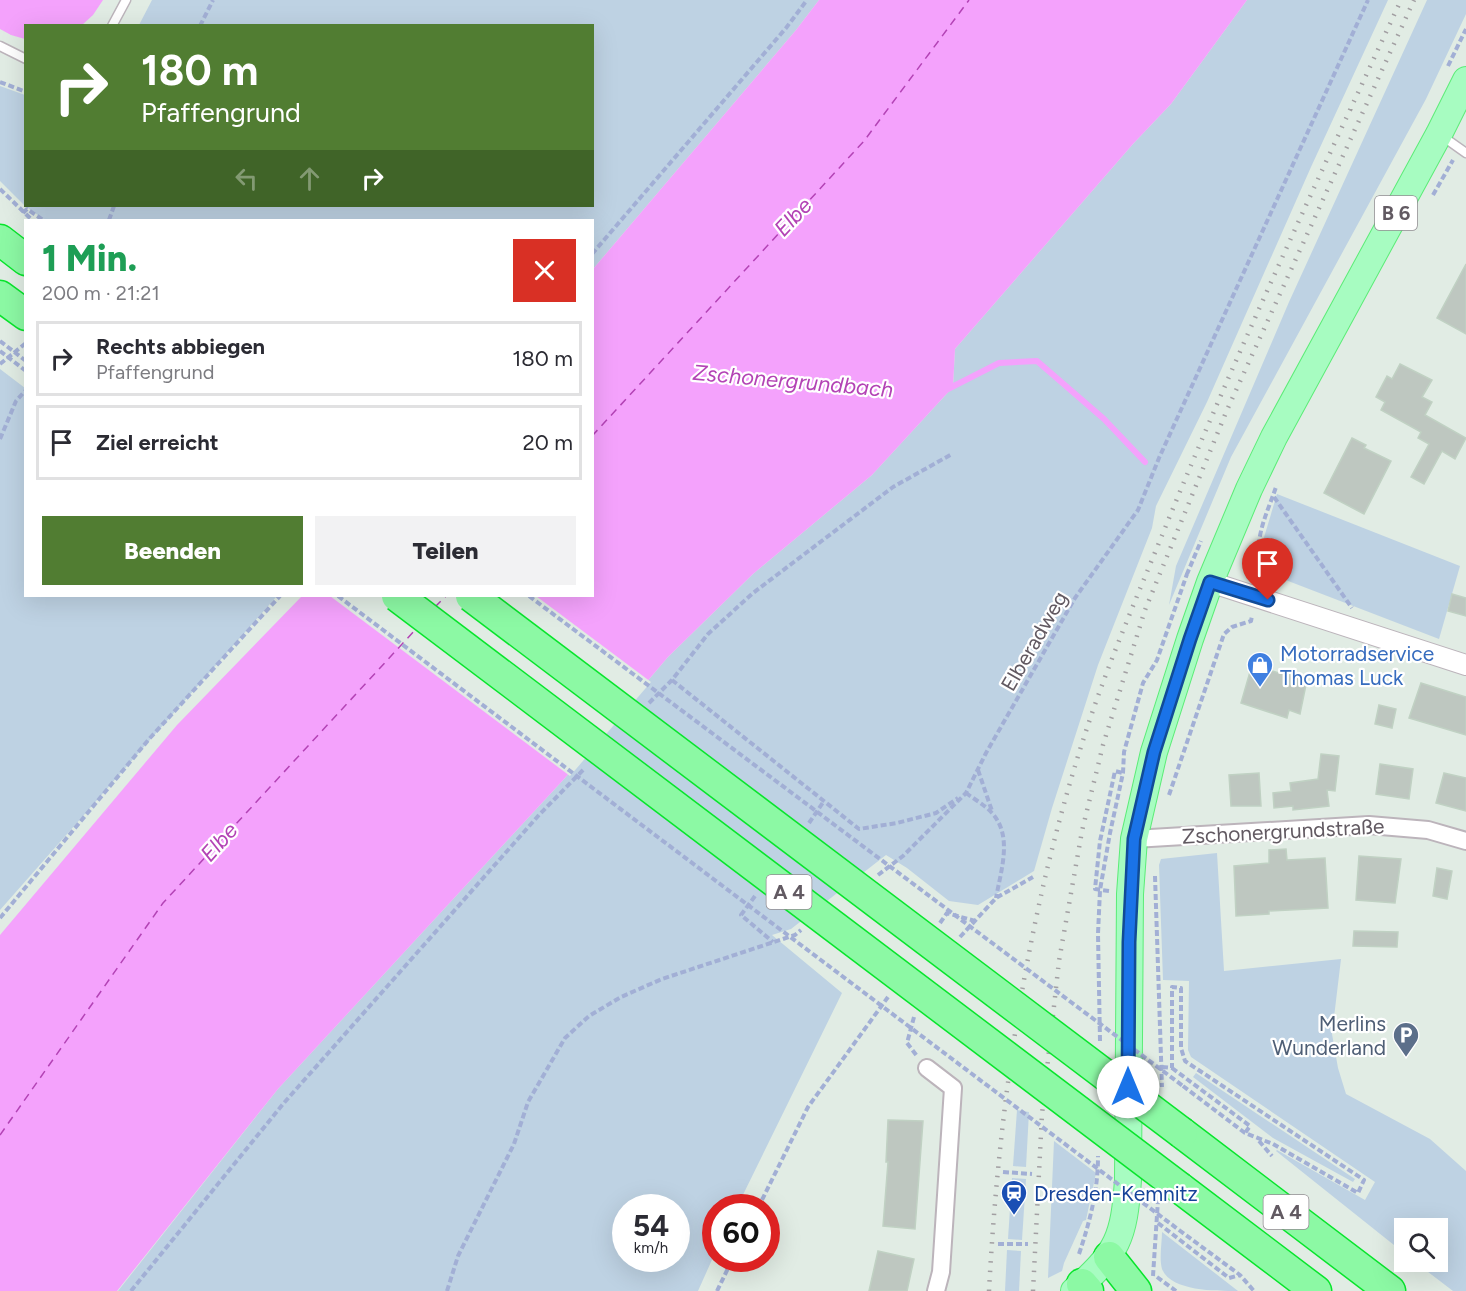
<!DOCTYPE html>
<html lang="de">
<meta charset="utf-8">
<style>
body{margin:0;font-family:Figtree,sans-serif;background:#f2f2f3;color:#2b2b33;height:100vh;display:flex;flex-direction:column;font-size:22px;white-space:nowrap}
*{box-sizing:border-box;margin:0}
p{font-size:20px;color:#7c7c81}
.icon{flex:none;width:33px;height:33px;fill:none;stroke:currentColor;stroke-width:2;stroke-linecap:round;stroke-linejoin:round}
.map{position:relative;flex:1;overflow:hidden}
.sheet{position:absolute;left:24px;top:219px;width:570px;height:378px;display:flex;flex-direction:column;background:#fff;border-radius:0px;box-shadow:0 6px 24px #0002}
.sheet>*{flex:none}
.hud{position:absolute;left:24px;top:24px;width:570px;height:183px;border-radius:0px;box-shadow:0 6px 24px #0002;background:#517d32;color:#fff;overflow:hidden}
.fabs{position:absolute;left:1394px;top:1218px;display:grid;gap:12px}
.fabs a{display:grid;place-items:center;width:54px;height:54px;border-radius:0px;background:#fff;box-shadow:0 6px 24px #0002;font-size:30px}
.speed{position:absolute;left:612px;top:1194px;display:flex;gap:12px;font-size:30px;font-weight:700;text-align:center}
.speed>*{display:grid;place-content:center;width:78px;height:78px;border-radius:50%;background:#fff;box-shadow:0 6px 24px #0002;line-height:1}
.speed small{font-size:15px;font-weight:400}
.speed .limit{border:9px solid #d22;background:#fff;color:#111}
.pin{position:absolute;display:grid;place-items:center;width:51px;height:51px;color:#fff;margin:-62px -26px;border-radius:50% 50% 50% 0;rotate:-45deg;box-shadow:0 0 6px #0007}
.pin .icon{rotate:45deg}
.me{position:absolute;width:66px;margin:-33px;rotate:0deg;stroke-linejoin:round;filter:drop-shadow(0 0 4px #0008)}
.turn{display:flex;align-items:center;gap:21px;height:126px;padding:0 18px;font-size:27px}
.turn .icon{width:78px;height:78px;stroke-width:2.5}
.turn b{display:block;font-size:42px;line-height:51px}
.lanes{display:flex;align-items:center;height:57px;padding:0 18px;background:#0003;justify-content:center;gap:30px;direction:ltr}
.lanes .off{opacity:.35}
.round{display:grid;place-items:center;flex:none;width:63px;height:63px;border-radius:0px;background:#f2f2f3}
.summary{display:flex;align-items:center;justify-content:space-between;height:102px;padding:0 18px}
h1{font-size:36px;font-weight:800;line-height:45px;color:#1e9e55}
.action{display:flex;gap:12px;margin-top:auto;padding:12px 18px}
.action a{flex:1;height:69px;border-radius:0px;background:#517d32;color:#fff;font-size:24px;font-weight:800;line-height:69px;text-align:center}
.action a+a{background:#f2f2f3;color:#2b2b33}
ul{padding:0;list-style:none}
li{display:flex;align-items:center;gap:18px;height:75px;margin:0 12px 9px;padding:0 6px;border:3px solid #e1e1e2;border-radius:0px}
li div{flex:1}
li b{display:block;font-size:22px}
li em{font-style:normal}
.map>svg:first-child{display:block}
.green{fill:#bed2e3;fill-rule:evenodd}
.water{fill:#f4a2fc}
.pier{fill:#e1ece4}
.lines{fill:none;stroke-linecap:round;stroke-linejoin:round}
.stream{stroke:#f4a2fc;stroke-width:6}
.ferry{stroke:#b343b5;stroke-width:1.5;stroke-dasharray:8 6;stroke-linecap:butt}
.building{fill:#bec7c0;stroke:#c0d1c3;stroke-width:1.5}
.service-casing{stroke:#bcb4bb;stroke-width:11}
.minor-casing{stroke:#bcb4bb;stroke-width:20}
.tertiary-casing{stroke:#bcb4bb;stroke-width:22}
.primary-casing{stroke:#5bec77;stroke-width:28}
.motorway-casing{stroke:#08e52c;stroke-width:33}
.path{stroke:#a2afd5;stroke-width:4;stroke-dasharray:6 3;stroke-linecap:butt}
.service{stroke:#fff;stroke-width:8}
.minor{stroke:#fff;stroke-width:16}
.tertiary{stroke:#fff;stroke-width:20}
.primary{stroke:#a7fcc1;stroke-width:26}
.motorway{stroke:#8cf9a4;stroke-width:30}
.rail{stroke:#a29fa2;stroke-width:4.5;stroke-dasharray:1.5 8;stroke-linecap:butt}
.motorway-bridge-casing{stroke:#08e52c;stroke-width:33;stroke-linecap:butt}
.path-bridge{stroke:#a2afd5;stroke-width:4;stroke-dasharray:6 3;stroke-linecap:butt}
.motorway-bridge{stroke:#8cf9a4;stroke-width:30}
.route-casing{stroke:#114b97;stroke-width:15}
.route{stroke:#1a73e8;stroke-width:10}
.labels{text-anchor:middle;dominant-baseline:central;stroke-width:4.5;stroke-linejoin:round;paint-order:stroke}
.shield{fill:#fff;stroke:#918c91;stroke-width:1.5}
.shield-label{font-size:20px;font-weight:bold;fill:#625a62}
.street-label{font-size:21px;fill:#625a62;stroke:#fff}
.shop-label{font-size:21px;fill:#366cbe;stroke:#fff;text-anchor:start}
.service-label{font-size:21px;fill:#4e5e75;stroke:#fff;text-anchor:end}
.transit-label{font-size:21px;fill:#164399;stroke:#fff;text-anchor:start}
.water-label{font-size:22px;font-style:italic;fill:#b343b5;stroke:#fff}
</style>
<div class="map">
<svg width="1466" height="1291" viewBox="0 0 1466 1291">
<rect width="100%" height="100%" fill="#e1ece4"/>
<g class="green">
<path d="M152 0H819L796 30 593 269 592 220H45L25 206 0 181V86L25 95 26 206H592V26L139 25Z"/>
<path d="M1247 0H1388L1311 167 1207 402 1156 506 1152 528 1098 665 1052 808 1034 871 978 905 949 901 907 868 886 855 791 929 772 935 842 993 737 1207 716 1208 715 1253 698 1291H118L278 1089 565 778 668 657 753 574 872 475 953 387 955 349 1133 144 1171 104ZM626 1208H676V1258H626Z"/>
<path d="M1427 0H1466V14L1426 99 1231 457 1169 605 1176 566 1289 302Z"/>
<path d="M0 369 25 388 26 596H277L0 910Z"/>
<path d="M1277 494 1460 566 1439 639 1270 574 1263 562 1262 544Z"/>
<path d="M1217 853 1224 971 1341 959 1332 1034 1338 1068 1346 1094 1430 1139 1466 1171V1291H1453L1415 1262H1437V1228H1404V1253L1276 1151 1277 1150 1365 1200 1375 1182 1191 1057 1188 1050 1189 981 1163 980 1159 865 1161 859Z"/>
<path d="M1196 1073 1355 1179 1353 1182 1273 1138 1193 1077Z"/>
<path d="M1017 1110 1029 1112 1026 1167 1013 1166Z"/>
<path d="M1054 1141 1096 1173 1086 1220 1083 1221 1064 1263 1062 1271 1048 1278Z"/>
<path d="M1012 1178 1026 1179 1022 1240 1008 1239Z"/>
<path d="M1162 1232 1229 1284 1238 1291C1214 1291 1171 1291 1162 1269 1159 1258 1162 1243 1162 1232Z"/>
<path d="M1007 1250 1021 1251 1019 1291H1005Z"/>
</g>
<g class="water">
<path d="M0 0H103L93 15 82 25 26 26 25 39 11 35 0 29Z"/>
<path d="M819 0H1247L1171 104 1133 144 955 349 953 387 872 475 753 574 668 657 565 778 278 1089 117 1291H0V935L177 725 302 596H592L593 269 796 30Z"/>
</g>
<path class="pier" d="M330 596H536L651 682 570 776Z"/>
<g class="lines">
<path class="stream" d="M946 390 999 363 1037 361 1104 419 1145 462"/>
<g class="ferry">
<path d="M592 436 864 141 969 0"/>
<path d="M435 607 446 596"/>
<path d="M0 1135 163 903 416 629"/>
</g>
</g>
<g class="building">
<path d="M1466 264V334L1437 318Z"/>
<path d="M1400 364 1432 380 1422 397 1432 402 1425 415 1466 438 1455 459 1442 451 1424 484 1411 477 1429 444 1418 438 1421 432 1381 410 1385 402 1376 397 1387 376 1392 379Z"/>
<path d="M1352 438 1366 445 1364 448 1391 461 1364 514 1324 493Z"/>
<path d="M1452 594 1466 598V616L1448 611Z"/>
<path d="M1252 665 1279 673V671L1307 680 1300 714 1289 710 1287 718 1241 703Z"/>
<path d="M1421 683 1466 697V735L1409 718Z"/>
<path d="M1379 705 1396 709 1392 728 1375 724Z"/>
<path d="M1321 754 1339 756 1335 791 1327 790 1329 806 1293 810V806L1274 808 1273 793 1291 791 1290 783 1318 779Z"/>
<path d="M1380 764 1413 769 1409 799 1376 794Z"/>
<path d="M1259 773 1261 806H1231L1229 775Z"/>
<path d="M1444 773 1466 778V811L1436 803Z"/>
<path d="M1286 849 1287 860 1325 858 1328 908 1269 911V914L1236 916 1234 866 1269 863V850Z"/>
<path d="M1359 856 1401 859 1395 903 1356 900Z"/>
<path d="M1437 868 1452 871 1447 899 1433 896Z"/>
<path d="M1354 931 1398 932 1397 947 1353 946Z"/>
<path d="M888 1120 923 1121 915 1229 883 1226 888 1162H886Z"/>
<path d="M878 1251 914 1259 907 1291H869Z"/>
</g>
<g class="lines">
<g class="service-casing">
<g id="service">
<path d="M112 26 126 0"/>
<path d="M0 46 26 59"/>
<path d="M1442 136 1466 153"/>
</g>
</g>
<g class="minor-casing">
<g id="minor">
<path d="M1134 839 1369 825 1428 830 1466 841"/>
<path d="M927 1068 953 1088 941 1272 936 1291"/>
</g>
</g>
<g class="tertiary-casing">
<path id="tertiary" d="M1210 582 1466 665"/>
</g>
<g class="primary-casing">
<path id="primary" d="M1074 1291C1118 1252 1124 1238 1128 1180L1130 894 1134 839 1154 752 1190 639 1210 582 1249 489 1274 437 1439 134 1466 80"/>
</g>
<g class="motorway-casing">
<g id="motorway">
<path d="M0 240 26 260"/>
<path d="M0 296 26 315"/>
<path d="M1182 1133 1390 1291"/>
<path d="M1180 1188 1316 1291"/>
<path d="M1109 1257 1136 1291"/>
<path d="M1082 1284 1088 1291"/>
</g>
</g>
<g class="path">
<path d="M200 26 213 0"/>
<path d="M1448 66 1466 29"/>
<path d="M0 82 26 92"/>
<path d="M0 189 32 220"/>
<path d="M1433 195 1453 160"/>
<path d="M23 213 27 209 43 220"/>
<path d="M109 220 114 206"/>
<path d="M592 254 786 28 807 0"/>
<path d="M0 351 26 371"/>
<path d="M0 364 26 343"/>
<path d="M0 439 16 401 26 390"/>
<path d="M1274 497 1352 608"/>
<path d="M1188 574H1187L1201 541"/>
<path d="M1263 580 1265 574C1249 547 1267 514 1276 487"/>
<path d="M672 680 859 829 897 823 936 813 958 798"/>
<path d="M649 703 672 680 708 634 753 593 893 487 952 454"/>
<path d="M978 770 992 811"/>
<path d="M966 793C974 799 985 805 992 813 1013 836 1001 870 996 898"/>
<path d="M1169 795 1224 634 1232 627 1251 621 1252 616"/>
<path d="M809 823 824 801"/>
<path d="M878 875 903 856 966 793 986 753 1075 598 1138 510 1159 458 1368 0"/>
<path d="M1155 876 1162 1087"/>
<path d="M1109 891 1095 889 1100 841 1115 771 1123 773"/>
<path d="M755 896 741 915 773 942"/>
<path d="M0 918 150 738 280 596"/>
<path d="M940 923 947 913 975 921"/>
<path d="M960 937 996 898 1033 877"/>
<path d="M914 1017 907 1043 917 1056"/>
<path d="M1100 1041 1098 934 1100 890 1110 833 1123 773 1124 752 1143 683 1157 660 1187 574"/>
<path d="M1162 1067 1172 1068V987L1181 988V1048L1185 1061 1364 1180 1358 1193 1273 1144 1245 1133 1183 1086"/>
<path d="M1172 1068 1250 1126 1245 1133"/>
<path d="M1259 1141 1272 1156"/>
<path d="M1003 1172 1032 1174"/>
<path d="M758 1208 808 1107 888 997"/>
<path d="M1158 1223 1229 1278 1240 1275"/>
<path d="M1179 1230 1240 1275 1254 1291"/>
<path d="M998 1244H1028"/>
<path d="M1079 1254C1090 1221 1098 1191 1098 1156"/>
<path d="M1153 1276 1158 1200"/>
<path d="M1157 1277 1176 1291"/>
<path d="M131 1291 283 1104 539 815 585 768"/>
<path d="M447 1291 458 1256 514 1144 528 1102 565 1038 589 1016 621 997 662 979 795 935 801 930"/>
<path d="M717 1291 733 1258"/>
</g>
<use href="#service" class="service"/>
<use href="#minor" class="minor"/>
<use href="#tertiary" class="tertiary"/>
<use href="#primary" class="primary"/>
<use href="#motorway" class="motorway"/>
<g class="rail">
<path d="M989 1291C999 1102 1027 912 1086 731 1108 664 1136 599 1163 533 1236 353 1319 177 1401 0"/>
<path d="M1033 1291 1042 1114 1059 961 1082 831 1103 745 1145 610 1227 410 1414 0"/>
</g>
<g class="motorway-bridge-casing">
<g id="motorway-bridge">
<path d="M397 596 1180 1188"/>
<path d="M471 596 1182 1133"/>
</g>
</g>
<g class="path-bridge">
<path d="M0 341 26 361"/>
<path d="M338 596 1179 1230"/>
<path d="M529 596 1183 1086"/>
</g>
<use href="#motorway-bridge" class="motorway-bridge"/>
</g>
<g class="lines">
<g class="route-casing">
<path id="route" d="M1128 1087 1129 942 1134 839 1154 752 1190 639 1210 582 1268 600"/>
</g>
<use href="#route" class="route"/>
</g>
<defs>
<g id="shop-pin" transform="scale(1.35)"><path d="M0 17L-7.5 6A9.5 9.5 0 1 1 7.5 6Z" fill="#3f7fe0" stroke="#fff"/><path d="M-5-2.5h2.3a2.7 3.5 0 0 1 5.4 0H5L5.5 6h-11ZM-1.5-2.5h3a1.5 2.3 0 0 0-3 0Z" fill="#fff"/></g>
<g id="parking-pin" transform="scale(1.35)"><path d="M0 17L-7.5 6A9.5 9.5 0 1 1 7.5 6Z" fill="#5c6f8a" stroke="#fff"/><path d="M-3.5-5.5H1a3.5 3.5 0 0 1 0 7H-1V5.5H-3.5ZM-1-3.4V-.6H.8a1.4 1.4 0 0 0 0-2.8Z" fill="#fff"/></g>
<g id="station-pin" transform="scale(1.35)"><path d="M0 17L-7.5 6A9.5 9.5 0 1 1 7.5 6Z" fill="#1a4fb4" stroke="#fff"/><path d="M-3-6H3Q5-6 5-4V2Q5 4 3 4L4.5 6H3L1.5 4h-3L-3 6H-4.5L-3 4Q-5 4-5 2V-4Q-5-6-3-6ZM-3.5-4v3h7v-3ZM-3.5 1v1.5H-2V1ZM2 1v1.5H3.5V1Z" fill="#fff"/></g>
</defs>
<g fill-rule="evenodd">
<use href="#shop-pin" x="1260" y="665"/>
<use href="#parking-pin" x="1406" y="1035"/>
<use href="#station-pin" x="1014" y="1193"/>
</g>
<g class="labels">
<g class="shield">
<rect x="1375" y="196" width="42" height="34" rx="4.5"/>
<rect x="766.5" y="875" width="45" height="34" rx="4.5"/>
<rect x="1263.5" y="1195" width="45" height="34" rx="4.5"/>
</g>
<g class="shield-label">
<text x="1396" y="213">B 6</text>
<text x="789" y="892">A 4</text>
<text x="1286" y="1212">A 4</text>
</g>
<g class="street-label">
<text transform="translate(1034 641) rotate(-60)">Elberadweg</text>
<text transform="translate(1283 831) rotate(-3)">Zschonergrundstraße</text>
</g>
<g class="shop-label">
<text x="1280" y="653">Motorradservice<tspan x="1280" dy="24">Thomas Luck</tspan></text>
</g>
<g class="service-label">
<text x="1386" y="1023">Merlins<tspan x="1386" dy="24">Wunderland</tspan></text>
</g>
<g class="transit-label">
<text x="1034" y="1193">Dresden-Kemnitz</text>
</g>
<g class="water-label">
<text transform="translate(793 217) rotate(-47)">Elbe</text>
<text transform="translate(793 381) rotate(5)">Zschonergrundbach</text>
<text transform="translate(219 842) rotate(-48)">Elbe</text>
</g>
</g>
</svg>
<div class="fabs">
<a><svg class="icon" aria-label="search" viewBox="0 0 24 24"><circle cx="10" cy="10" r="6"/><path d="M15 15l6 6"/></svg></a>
</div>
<div class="speed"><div>54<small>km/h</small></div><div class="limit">60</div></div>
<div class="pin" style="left:1268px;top:600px;background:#d93025"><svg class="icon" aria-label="arrive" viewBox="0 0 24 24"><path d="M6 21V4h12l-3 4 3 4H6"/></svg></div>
<svg class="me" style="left:1128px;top:1087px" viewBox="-20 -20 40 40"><circle r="19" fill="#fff"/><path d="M0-13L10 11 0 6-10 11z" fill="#1a73e8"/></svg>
<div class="hud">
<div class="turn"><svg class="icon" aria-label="right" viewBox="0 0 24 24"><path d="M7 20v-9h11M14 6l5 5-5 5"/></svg><div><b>180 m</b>Pfaffengrund</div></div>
<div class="lanes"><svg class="icon off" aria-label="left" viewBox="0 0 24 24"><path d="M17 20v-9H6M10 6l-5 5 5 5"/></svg><svg class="icon off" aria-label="ahead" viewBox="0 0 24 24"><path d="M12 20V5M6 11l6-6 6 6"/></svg><svg class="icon" aria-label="right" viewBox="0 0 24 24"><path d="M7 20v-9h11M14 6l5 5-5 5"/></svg></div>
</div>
<section class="sheet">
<div class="summary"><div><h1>1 Min.</h1><p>200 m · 21:21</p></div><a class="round" style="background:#d93025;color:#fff"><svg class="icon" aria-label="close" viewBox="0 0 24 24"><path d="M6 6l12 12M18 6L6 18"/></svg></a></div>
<ul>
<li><svg class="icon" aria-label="right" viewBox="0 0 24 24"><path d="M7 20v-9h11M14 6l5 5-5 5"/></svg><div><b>Rechts abbiegen</b><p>Pfaffengrund</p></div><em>180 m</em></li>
<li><svg class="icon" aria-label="arrive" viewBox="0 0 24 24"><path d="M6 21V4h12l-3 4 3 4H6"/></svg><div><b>Ziel erreicht</b></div><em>20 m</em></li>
</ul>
<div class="action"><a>Beenden</a><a>Teilen</a></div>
</section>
</div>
